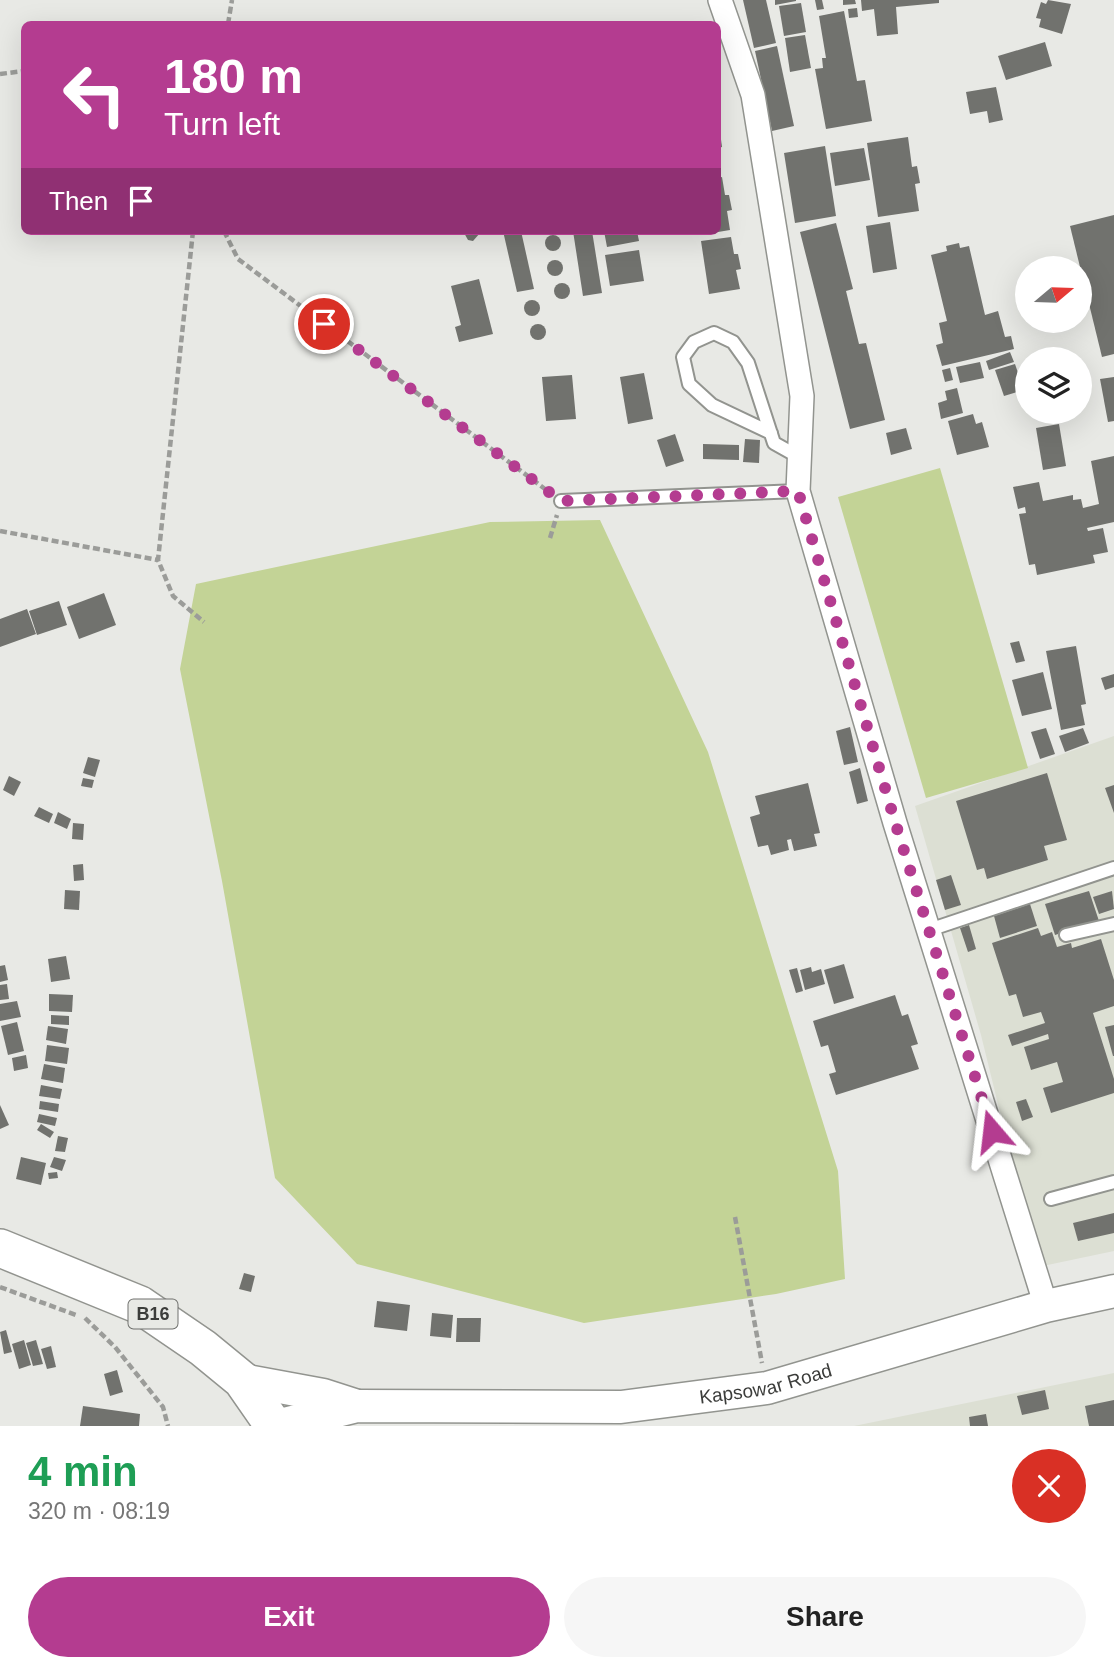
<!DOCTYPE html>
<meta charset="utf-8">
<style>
body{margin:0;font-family:Arial,sans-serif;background:#f6f6f6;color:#222;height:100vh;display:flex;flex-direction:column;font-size:26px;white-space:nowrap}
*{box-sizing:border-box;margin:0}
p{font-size:23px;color:#767676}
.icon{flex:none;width:38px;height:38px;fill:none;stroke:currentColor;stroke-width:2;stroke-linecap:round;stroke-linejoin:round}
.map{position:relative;height:1426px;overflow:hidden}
.drawer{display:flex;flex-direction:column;background:#fff;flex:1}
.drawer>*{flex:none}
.top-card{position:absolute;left:21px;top:21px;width:700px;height:214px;border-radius:10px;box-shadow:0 7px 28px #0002;background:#b43c90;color:#fff;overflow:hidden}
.needle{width:46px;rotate:71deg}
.controls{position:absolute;left:1015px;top:256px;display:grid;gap:14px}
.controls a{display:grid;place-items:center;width:77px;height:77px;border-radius:50%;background:#fff;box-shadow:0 7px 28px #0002;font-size:35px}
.pin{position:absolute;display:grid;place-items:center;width:60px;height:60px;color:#fff;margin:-30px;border:4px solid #fff;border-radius:50%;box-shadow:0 2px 7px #0007}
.me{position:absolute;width:77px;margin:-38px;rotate:343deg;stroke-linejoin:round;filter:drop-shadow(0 0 5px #0008)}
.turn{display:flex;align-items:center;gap:24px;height:147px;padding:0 28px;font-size:32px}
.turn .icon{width:91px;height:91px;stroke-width:2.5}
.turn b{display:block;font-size:49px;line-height:60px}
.then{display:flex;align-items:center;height:66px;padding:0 28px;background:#0003;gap:14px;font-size:26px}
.round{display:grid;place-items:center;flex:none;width:74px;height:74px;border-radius:37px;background:#f6f6f6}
.head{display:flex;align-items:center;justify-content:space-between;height:119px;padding:0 28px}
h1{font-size:42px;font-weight:600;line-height:52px;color:#1e9e55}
.action{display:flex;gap:14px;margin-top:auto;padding:14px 28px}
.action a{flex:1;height:80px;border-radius:42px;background:#b43c90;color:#fff;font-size:28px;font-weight:600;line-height:80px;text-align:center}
.action a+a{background:#f6f6f6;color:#222}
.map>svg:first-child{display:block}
.built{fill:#dcdfd3}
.green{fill:#c3d396}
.building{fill:#71726e}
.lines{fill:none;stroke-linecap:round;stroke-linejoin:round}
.lane-casing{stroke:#92948f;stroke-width:16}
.street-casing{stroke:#92948f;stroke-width:26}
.secondary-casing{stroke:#92948f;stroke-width:35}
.primary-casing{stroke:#92948f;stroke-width:40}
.path{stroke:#9b9c99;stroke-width:4.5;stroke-dasharray:7 3.5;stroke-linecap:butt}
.lane{stroke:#fff;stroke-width:12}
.street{stroke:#fff;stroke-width:23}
.secondary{stroke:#fff;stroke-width:32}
.primary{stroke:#fff;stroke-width:37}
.route{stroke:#b43c90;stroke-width:12;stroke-dasharray:0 21.6}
.labels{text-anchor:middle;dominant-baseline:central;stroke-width:7;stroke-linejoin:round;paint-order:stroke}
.shield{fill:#e8e9e5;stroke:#70716e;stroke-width:2}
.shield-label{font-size:18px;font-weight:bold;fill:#3c3d3b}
.street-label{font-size:19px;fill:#3c3d3b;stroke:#e8e9e5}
</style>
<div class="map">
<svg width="1114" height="1426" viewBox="0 0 1114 1426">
<rect width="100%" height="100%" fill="#e8e9e5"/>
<g class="built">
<path d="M1114 736V1251L1038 1267 981 1035 915 806Z"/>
<path d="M1114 1373V1426H854Z"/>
</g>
<g class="green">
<path d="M940 468 1028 768 926 798 838 497Z"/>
<path d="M600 520 708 752 838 1171 845 1279 776 1294 584 1323 357 1264 275 1178 222 881 180 669 196 584 490 522Z"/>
</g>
<g class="building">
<path d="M743 0H766L776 43 754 48Z"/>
<path d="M775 0H796V1L775 5Z"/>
<path d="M815 0H822L824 9 817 10Z"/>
<path d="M843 0H855L856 4 843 5Z"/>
<path d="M861 0H939V3L896 7 898 34 877 36 874 9 862 11Z"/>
<path d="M1048 0 1071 4 1062 34 1039 27 1041 19 1036 18 1041 2 1046 4Z"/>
<path d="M801 3 806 32 784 36 779 6Z"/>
<path d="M857 8 858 17 849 18 848 9Z"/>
<path d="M844 11 857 81 865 80 872 121 826 129 815 69 823 68 822 58H826L819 16Z"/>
<path d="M805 35 811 68 790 72 785 38Z"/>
<path d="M1045 42 1052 66 1006 80 998 56Z"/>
<path d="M777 46 794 126 772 131 755 51Z"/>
<path d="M996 87 1003 120 989 123 987 111 970 114 966 92Z"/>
<path d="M718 132H720L722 147 718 148Z"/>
<path d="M908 137 912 167 917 166 920 183 915 184 919 211 878 217 867 143Z"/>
<path d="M825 146 836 216 795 223 784 153Z"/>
<path d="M864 148 870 180 835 186 830 153Z"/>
<path d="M722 177 725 195H729L732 210 727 211 730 230 718 232V178Z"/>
<path d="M1114 215V354L1102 357 1070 226Z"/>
<path d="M890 222 897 269 873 273 866 226Z"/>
<path d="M836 223 853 289 846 291 859 344 866 343 885 420 850 429 800 232Z"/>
<path d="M463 231H479L480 233 473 241 468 240Z"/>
<path d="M503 231H521L534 289 517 292Z"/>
<path d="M573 231H592L602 293 583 296Z"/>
<path d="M604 231H637L639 241 607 247Z"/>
<circle cx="553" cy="243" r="8"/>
<path d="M731 237 734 254H738L741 269 736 270 740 289 709 294 701 241Z"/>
<path d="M959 243 960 248 969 246 985 315 998 311 1005 337 1011 336 1014 349 942 366 936 345 943 343 939 323 947 321 931 255 947 251 946 246Z"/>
<path d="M639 250 644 281 610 286 605 255Z"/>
<circle cx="555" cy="268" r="8"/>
<path d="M479 279 493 334 459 342 455 327 461 325 451 286Z"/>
<circle cx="562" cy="291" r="8"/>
<circle cx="532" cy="308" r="8"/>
<circle cx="538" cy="332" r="8"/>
<path d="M1010 352 1014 362 989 370 986 361Z"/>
<path d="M980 362 984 378 960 383 956 367Z"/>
<path d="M1015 364 1024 390 1004 396 995 370Z"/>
<path d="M950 368 953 380 945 382 942 370Z"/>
<path d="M644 373 653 419 628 424 620 377Z"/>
<path d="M572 375 576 419 546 421 542 377Z"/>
<path d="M1114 377V421L1108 422 1100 379Z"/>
<path d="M957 388 963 413 941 419 938 403 947 400 945 391Z"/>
<path d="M973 414 976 424 982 422 989 447 957 455 948 421Z"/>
<path d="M1059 424 1066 466 1043 470 1036 428Z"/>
<path d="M906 428 912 449 891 455 886 433Z"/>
<path d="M675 434 684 461 666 467 657 440Z"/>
<path d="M745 439 760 440 759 463 743 462Z"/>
<path d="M703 444 739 445V460L703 459Z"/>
<path d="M1114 456V522L1087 528 1088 531 1103 528 1108 552 1093 555 1095 563 1037 575 1035 564 1029 565 1019 514 1026 513 1025 507 1018 509 1013 487 1039 482 1043 501 1073 495V500L1081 499 1083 508 1099 504 1091 461Z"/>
<path d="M104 593 116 625 79 639 67 607Z"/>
<path d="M59 601 67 625 37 635 29 611Z"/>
<path d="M27 609 36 634 0 647V619Z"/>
<path d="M1019 641 1025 661 1016 663 1010 643Z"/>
<path d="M1076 646 1086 704 1081 705 1085 725 1061 730 1046 651Z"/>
<path d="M1043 672 1052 709 1022 716 1012 680Z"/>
<path d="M1114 674V687L1105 690 1101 678Z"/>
<path d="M850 727 858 762 844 765 836 731Z"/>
<path d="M1046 728 1055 754 1040 759 1031 732Z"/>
<path d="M1083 728 1089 743 1065 752 1059 736Z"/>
<path d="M88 757 100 760 95 777 83 773Z"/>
<path d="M860 768 868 801 857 804 849 772Z"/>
<path d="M1047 773 1067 840 1044 846 1048 860 987 879 984 868 977 870 956 801Z"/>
<path d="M9 776 21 782 14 796 3 790Z"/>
<path d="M83 778 94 780 92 788 81 786Z"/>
<path d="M808 783 820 833 814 834 817 846 794 851 791 839 787 840 789 850 771 855 768 845 758 847 750 817 760 814 755 796Z"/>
<path d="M1114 785V813L1105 788Z"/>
<path d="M39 807 53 814 49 823 34 816Z"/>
<path d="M58 812 71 819 67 829 54 823Z"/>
<path d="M73 823 84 824 83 840 72 839Z"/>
<path d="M83 864 84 880 74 881 73 865Z"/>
<path d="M951 875 961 905 945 910 936 880Z"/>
<path d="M65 890 80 891 79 910 64 909Z"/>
<path d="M1089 891 1099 921 1055 935 1045 904Z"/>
<path d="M1112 891 1114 909 1099 914 1093 897Z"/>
<path d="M1030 904 1037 926 1000 938 994 916Z"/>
<path d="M969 925 976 949 968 952 960 928Z"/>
<path d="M1038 928 1041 936 1052 932 1057 947 1071 943 1072 948 1101 939 1114 980V1006L1093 1013 1114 1079V1093L1051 1113 1043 1088 1063 1082 1057 1062 1031 1070 1024 1047 1049 1039 1048 1034 1012 1046 1008 1035 1045 1023 1041 1012 1023 1017 1016 994 1009 996 992 943Z"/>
<path d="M66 956 70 979 51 982 48 959Z"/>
<path d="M844 964 854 998 834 1004 824 970Z"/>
<path d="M5 965 8 980 0 982V966Z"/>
<path d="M811 967 812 972 821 969 825 984 805 990 800 970Z"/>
<path d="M797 968 803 991 796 993 789 970Z"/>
<path d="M7 984 9 999 0 1000V985Z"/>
<path d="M49 994 73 995 72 1012 49 1011Z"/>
<path d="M895 995 902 1016 908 1014 918 1044 911 1046 919 1069 836 1095 829 1074 836 1072 828 1045 821 1047 813 1021Z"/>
<path d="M17 1001 21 1017 0 1021V1004Z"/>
<path d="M51 1015 69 1016V1025L51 1024Z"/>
<path d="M17 1022 24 1051 8 1055 1 1026Z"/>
<path d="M1114 1025V1056H1113L1105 1027Z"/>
<path d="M48 1026 68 1029 66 1044 46 1040Z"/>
<path d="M47 1045 69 1048 67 1064 45 1061Z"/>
<path d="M26 1055 28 1068 14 1071 12 1058Z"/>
<path d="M44 1064 65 1068 63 1083 41 1079Z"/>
<path d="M41 1085 62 1089 60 1099 39 1096Z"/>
<path d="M1026 1099 1033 1117 1022 1121 1016 1102Z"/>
<path d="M40 1101 59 1104 58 1112 39 1109Z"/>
<path d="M0 1105 9 1125 0 1129Z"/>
<path d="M39 1114 57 1118 55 1126 37 1122Z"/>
<path d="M41 1124 54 1132 50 1138 37 1130Z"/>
<path d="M58 1136 68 1138 65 1152 55 1151Z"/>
<path d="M21 1157 46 1163 41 1185 16 1179Z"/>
<path d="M54 1157 66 1160 62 1171 50 1167Z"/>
<path d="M57 1172 58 1178 49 1179 48 1173Z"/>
<path d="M1114 1213V1233L1078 1241 1073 1223Z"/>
<path d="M244 1273 255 1276 251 1292 239 1289Z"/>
<path d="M377 1301 410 1305 407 1331 374 1327Z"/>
<path d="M432 1313 453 1315 451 1338 430 1336Z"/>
<path d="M457 1318H481L480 1342H456Z"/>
<path d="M6 1330 12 1352 4 1354 0 1332Z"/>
<path d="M24 1340 31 1365 19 1369 12 1344Z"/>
<path d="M36 1340 43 1364 33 1366 26 1343Z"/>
<path d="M51 1346 56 1367 47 1369 41 1349Z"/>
<path d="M117 1370 123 1392 110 1396 104 1374Z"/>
<path d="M1045 1390 1049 1409 1022 1415 1017 1396Z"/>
<path d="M1114 1400V1426H1089L1085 1406Z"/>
<path d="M83 1406 140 1414 139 1426H80Z"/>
<path d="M986 1414 988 1426H970L969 1417Z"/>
</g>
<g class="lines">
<g class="lane-casing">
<g id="lane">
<path d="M771 433 712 405 689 384 683 357 694 342 714 333 733 342 748 363 774 443 799 457"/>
<path d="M561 501 798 491"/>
<path d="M929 930 1114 868"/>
<path d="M1066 935 1114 924"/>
<path d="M1051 1199 1114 1182"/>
</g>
</g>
<g class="street-casing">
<path id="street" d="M720 0 753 95 802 396 798 491 895 823 1046 1306"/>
</g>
<g class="secondary-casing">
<g id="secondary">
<path d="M242 1380 323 1395 354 1405"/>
<path id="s1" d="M276 1426 357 1406 621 1407 767 1388 1046 1306 1114 1291"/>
</g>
</g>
<g class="primary-casing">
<path id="primary" d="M0 1248 140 1305 203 1348 242 1380 274 1426"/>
</g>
<g class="path">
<path d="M228 24 232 0"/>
<path d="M0 74 24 71"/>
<path d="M193 231 158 560 173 596 204 622"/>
<path d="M224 231 238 259 549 492"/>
<path d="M0 531 158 560"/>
<path d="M550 538 557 515"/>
<path d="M735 1217 762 1363"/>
<path d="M0 1287 76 1315"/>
<path d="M85 1318 115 1347 163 1407 168 1426"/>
</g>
<use href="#lane" class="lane"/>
<use href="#street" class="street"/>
<use href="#secondary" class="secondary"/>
<use href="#primary" class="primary"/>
</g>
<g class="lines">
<path class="route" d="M324 324 561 501 798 491 895 822 992 1131"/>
</g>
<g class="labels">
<rect class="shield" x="128.5" y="1299.5" width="49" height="29" rx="5"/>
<g class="shield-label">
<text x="153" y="1314">B16</text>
</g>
<g class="street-label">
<text stroke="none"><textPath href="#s1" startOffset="494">Kapsowar Road</textPath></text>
</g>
</g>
</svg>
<div class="controls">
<a><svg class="needle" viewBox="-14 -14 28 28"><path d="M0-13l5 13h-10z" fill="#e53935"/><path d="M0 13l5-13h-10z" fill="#767676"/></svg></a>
<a><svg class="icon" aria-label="layers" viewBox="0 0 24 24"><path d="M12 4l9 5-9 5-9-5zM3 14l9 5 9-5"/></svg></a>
</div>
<div class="pin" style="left:324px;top:324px;background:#d93025"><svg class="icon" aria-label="arrive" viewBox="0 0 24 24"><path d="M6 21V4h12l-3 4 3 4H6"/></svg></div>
<svg class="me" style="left:992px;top:1131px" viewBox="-20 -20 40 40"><path d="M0-17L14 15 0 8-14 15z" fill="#b43c90" stroke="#fff" stroke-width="4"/></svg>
<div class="top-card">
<div class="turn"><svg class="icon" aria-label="left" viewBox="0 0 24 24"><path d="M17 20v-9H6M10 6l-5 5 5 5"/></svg><div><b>180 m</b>Turn left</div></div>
<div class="then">Then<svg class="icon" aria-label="arrive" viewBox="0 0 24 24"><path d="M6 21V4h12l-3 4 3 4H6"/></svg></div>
</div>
</div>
<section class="drawer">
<div class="head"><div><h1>4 min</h1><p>320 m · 08:19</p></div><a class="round" style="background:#d93025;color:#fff"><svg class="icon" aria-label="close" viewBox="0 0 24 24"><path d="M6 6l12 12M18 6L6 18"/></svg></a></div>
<div class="action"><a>Exit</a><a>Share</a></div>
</section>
